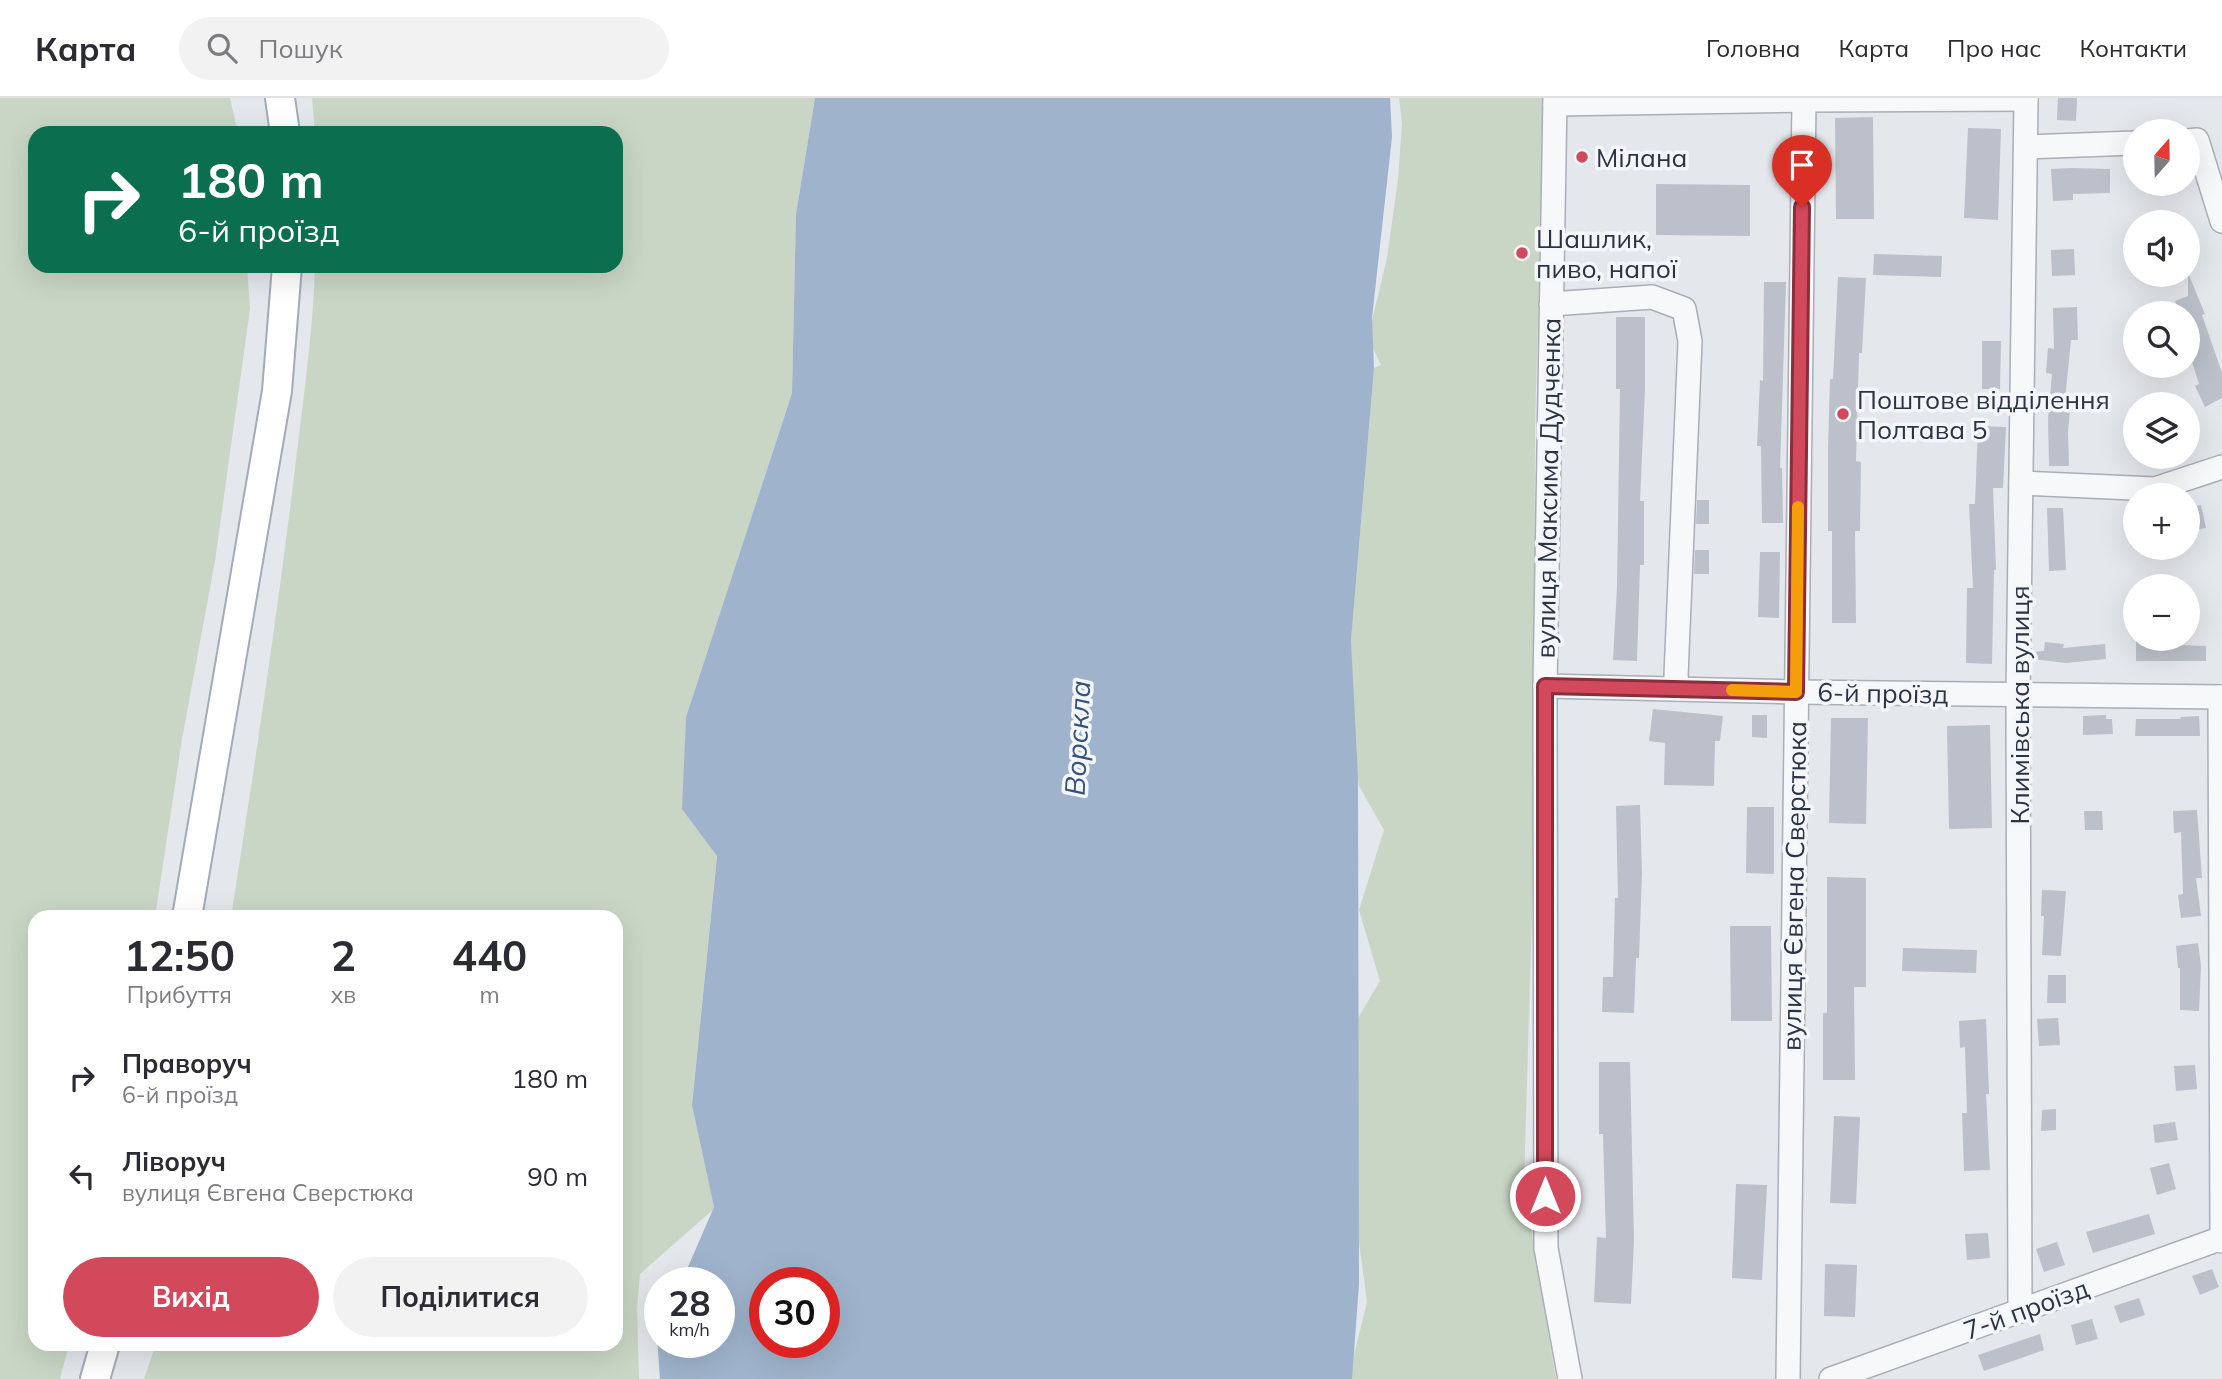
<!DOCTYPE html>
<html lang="uk">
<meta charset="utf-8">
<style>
body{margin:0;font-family:Mulish,sans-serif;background:#f2f2f3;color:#2b2b33;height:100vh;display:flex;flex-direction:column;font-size:26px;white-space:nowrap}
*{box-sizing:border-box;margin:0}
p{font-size:23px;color:#7c7c81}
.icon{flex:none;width:38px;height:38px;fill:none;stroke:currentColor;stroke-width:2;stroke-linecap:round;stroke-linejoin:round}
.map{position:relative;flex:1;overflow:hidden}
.drawer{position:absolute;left:28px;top:812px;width:595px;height:441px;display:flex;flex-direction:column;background:#fff;border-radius:21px;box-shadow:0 7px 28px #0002}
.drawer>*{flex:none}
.banner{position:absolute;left:28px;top:28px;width:595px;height:147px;border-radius:21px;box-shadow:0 7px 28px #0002;background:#0b6e4f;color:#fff;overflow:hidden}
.needle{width:46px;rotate:20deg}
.fabs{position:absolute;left:2123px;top:21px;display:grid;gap:14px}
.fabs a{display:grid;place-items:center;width:77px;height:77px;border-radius:50%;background:#fff;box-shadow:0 7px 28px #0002;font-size:35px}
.speed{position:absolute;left:644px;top:1169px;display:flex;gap:14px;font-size:35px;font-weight:700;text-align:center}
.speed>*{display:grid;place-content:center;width:91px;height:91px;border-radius:50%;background:#fff;box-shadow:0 7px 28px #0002;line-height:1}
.speed small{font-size:18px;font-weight:400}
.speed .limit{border:10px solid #d22;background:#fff;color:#111}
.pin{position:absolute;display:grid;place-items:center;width:60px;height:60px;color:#fff;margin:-72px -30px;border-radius:50% 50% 50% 0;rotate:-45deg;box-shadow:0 0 7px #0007}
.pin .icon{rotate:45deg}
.me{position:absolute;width:77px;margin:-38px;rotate:0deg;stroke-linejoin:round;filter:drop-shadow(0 0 5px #0008)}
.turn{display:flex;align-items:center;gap:24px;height:147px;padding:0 35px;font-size:32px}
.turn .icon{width:91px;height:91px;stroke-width:2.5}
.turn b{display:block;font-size:49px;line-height:60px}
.eta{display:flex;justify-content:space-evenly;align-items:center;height:119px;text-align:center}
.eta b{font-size:42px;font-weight:700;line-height:49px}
.primary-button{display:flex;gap:14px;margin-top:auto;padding:14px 35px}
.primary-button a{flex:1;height:80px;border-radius:42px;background:#d1495b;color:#fff;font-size:28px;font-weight:700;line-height:80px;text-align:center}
.primary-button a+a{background:#f2f2f3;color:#2b2b33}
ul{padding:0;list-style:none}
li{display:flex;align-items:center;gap:21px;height:98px;padding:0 35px}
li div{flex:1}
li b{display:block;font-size:26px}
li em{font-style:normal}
header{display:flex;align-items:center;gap:42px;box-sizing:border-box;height:98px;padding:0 35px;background:#fff;border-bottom:2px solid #e1e1e2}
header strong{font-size:33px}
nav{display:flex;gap:38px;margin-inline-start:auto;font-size:24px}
.search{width:490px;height:63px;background:#f2f2f3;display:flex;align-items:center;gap:18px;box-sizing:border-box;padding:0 24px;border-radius:38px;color:#7c7c81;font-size:26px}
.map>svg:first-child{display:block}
.green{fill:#c9d6c5}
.water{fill:#9fb4cc;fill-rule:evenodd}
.building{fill:#bbc0ca}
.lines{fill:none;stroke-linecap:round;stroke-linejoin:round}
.minor-casing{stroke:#a9aeb7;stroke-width:26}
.major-casing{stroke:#a3abb8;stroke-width:32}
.minor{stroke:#f7f8fa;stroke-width:23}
.major{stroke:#fff;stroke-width:28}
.route-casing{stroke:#882f3b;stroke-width:18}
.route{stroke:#d1495b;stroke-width:12}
.slow{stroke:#f59e0b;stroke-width:12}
.poi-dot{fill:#d1495b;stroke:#f4f6f9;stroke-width:2.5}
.labels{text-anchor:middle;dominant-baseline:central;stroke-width:7;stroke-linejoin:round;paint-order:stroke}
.poi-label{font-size:26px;fill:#2b3445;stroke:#f4f6f9;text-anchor:start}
.street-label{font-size:26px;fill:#2b3445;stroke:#f4f6f9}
.water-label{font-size:28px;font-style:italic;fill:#34527a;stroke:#f4f6f9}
</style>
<header>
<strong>Карта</strong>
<div class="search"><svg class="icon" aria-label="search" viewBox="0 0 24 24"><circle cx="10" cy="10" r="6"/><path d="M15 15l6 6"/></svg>Пошук</div>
<nav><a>Головна</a><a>Карта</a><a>Про нас</a><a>Контакти</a></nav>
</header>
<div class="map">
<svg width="2222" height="1281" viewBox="0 0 2222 1281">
<rect width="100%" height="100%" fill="#e4e7ec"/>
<g class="green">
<path d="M0 0H230L238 35H35V168H247L250 211 215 463 182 641 155 819H35V1246H69L60 1281H0Z"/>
<path d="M312 0H815L796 116 792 295 686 619 683 711 717 757 692 1007 715 1110 640 1176 637 1211 639 1281H144L156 1246H616V819H231C254 672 276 526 294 379 302 309 313 238 315 168H616V35H315Z"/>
<path d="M1399 0H1544L1535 330 1534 748 1524 1087 1556 1281H1348L1367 1204 1351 1085V932L1380 883 1359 812 1384 732 1359 688 1353 640 1351 543 1374 270 1381 267 1368 239 1387 160 1398 82 1402 25Z"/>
</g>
<path class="water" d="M815 0H1390L1392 39 1372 220 1374 270 1351 543 1358 679 1359 1186 1352 1281H660L657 1238 660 1231V1244H719V1185H681L714 1109 692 1007 717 758 682 711 686 619 792 295 796 116ZM765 1185H824V1244H765Z"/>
<g class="building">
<path d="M2058 0H2077L2076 23 2057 22Z"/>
<path d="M1873 19 1874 121H1836L1835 20Z"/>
<path d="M1968 30 2001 31 1998 122 1964 120Z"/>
<path d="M2071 70 2110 71V95L2073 96V102L2053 103 2051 71Z"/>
<path d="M1656 86 1750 87V138L1656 137Z"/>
<path d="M2074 151 2075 177 2052 178 2051 152Z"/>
<path d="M1874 156 1942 158 1941 179 1873 177Z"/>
<path d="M2188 175 2205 216 2202 217 2222 275V300L2205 309 2195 288 2199 286 2188 251V215H2180L2175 203 2188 198Z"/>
<path d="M1838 179 1866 180 1862 255H1859L1856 363 1861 364 1860 433H1855L1856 525H1832V433H1828V351L1830 281H1833Z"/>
<path d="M1764 184H1786L1780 370H1782L1783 425H1762L1761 348H1757L1760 282 1763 283Z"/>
<path d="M2077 209 2078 242H2071L2065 302H2071L2068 334 2069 368H2049L2048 320 2052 276 2046 275 2048 250 2054 251 2053 210Z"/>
<path d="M1616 219H1645V291L1640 403H1644V467H1640L1637 563 1613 562 1617 489 1620 291H1616Z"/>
<path d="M1982 243H2001L2000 291H1982Z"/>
<path d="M1978 328 2006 329 2003 390H1993L1996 472H1994L1992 566 1966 565 1967 490H1973L1969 406H1975Z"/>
<path d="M1697 402H1709V426H1696Z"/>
<path d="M2201 407 2206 430 2188 433V410Z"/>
<path d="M2047 410H2063L2066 472 2049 473Z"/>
<path d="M1695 452H1709V476H1694Z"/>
<path d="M1760 454H1780L1779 520 1758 519Z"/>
<path d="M2136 541H2155V546L2206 548V563H2136Z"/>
<path d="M2045 544 2064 546 2063 550 2105 546 2106 561 2066 565 2032 561 2033 554 2044 553Z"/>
<path d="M1653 611 1723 618 1720 643H1715L1714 688 1664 687 1665 645 1649 643Z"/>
<path d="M1752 617H1767V640L1752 639Z"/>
<path d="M2106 617V621H2112L2113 636 2083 637V618Z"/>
<path d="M2199 618 2200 638H2135L2136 621H2181L2180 619Z"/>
<path d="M1831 620H1868L1866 726 1829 725Z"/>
<path d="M1990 627 1992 730 1949 731 1947 628Z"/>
<path d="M1640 707 1642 775 1639 860H1636L1634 915 1602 914 1603 879H1613L1615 800H1618L1616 708Z"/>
<path d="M1747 709H1774V776L1746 775Z"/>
<path d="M2197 712 2202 780H2196L2201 818 2181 820 2178 797 2183 796 2181 734 2174 735 2173 713Z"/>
<path d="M2084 713H2102L2103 732H2085Z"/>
<path d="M1827 779 1866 780V889H1854L1855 982H1823V915H1827Z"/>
<path d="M2042 792 2066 793 2061 858 2042 857 2044 818H2041Z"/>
<path d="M1730 828H1771L1772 923H1731Z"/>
<path d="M2198 845 2201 868 2199 913 2180 912V870H2178L2176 848Z"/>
<path d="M1903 850 1977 852 1976 875 1902 873Z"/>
<path d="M2048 877H2066V905H2047Z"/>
<path d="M2058 920 2060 947 2039 948 2037 921Z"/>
<path d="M1986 921 1989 996H1986L1990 1072 1964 1073 1962 1015H1967L1965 949 1960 950 1959 923Z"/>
<path d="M1599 964H1630L1634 1143 1631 1206 1594 1204 1597 1139 1606 1140 1603 1036H1599Z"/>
<path d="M2195 967 2197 991 2176 993 2174 968Z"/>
<path d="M2056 1011V1032L2041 1033 2042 1012Z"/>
<path d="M1834 1018 1860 1019 1856 1106 1830 1105Z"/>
<path d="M2175 1024 2178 1042 2155 1045 2153 1027Z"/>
<path d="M2169 1065 2176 1091 2157 1097 2150 1070Z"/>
<path d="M1736 1086 1767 1087 1762 1182 1732 1180Z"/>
<path d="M2149 1116 2155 1136 2093 1155 2086 1134Z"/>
<path d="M1988 1135 1990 1160 1967 1162 1965 1136Z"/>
<path d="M2057 1144 2065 1167 2044 1174 2036 1151Z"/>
<path d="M1825 1166 1857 1167 1855 1219 1824 1218Z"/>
<path d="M2212 1171 2219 1189 2200 1197 2192 1178Z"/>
<path d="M2139 1200 2145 1217 2120 1225 2114 1208Z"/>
<path d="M2092 1221 2098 1241 2076 1247 2071 1227Z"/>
<path d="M2040 1236 2044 1252 1984 1273 1978 1257Z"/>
</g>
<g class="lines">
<g class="minor-casing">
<g id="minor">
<path d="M1555 0 1545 588 1546 1150 1570 1281"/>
<path d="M1555 6 1804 2 2026 1"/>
<path d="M2188 43 2197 42 2222 123"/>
<path d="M2026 49 2135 45"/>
<path d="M1551 206 1652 199 1684 211 1690 243 1676 578 1678 591"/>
<path d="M2021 385 2155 391 2222 369"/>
<path d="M1545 588 1796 594 2222 599"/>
<path d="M2220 599 2222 1143"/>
<path d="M2020 1213 2018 597 2026 0"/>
<path d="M1788 1281 1804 2"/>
<path d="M1831 1281 2222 1140"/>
</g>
</g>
<g class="major-casing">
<g id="major">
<path d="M280 0 285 35"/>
<path d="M187 819 277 293 287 168"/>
<path d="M95 1281 105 1246"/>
</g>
</g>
<use href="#minor" class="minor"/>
<use href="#major" class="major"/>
</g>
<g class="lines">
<g class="route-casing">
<path id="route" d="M1545 1098V588L1796 594 1802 109"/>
</g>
<use href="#route" class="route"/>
<path class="slow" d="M1732 592 1796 594 1798 409"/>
</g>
<g class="poi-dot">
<circle cx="1582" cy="59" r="7"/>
<circle cx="1522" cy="155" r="7"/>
<circle cx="1843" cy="316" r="7"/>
</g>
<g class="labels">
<g class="poi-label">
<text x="1596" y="59">Мілана</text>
<text x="1536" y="140">Шашлик,<tspan x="1536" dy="30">пиво, напої</tspan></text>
<text x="1857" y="301">Поштове відділення<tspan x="1857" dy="30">Полтава 5</tspan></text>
</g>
<g class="street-label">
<text transform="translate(1548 390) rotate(-89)">вулиця Максима Дудченка</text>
<text transform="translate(1883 595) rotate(1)">6-й проїзд</text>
<text transform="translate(2019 607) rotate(-90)">Климівська вулиця</text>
<text transform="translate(1794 788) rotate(-89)">вулиця Євгена Сверстюка</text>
<text transform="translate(2026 1211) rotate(-20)">7-й проїзд</text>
</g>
<g class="water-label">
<text transform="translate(1077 640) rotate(-87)">Ворскла</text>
</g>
</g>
</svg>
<div class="fabs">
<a><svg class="needle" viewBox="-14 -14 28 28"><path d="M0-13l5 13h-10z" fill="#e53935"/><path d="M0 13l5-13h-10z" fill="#7c7c81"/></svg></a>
<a><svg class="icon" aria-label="sound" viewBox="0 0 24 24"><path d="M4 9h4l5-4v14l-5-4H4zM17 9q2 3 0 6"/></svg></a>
<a><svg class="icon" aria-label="search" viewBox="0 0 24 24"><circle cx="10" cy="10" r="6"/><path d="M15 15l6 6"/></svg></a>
<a><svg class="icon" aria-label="layers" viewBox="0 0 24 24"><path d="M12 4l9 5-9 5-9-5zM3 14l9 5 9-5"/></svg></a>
<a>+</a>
<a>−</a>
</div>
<div class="speed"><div>28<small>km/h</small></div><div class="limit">30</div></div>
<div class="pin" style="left:1802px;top:109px;background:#d93025"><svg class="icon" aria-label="arrive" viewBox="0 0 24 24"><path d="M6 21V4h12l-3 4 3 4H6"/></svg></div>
<svg class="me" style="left:1545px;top:1098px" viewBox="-20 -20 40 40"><circle r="17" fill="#d1495b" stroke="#fff" stroke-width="3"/><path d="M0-11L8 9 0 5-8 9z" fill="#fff"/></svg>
<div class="banner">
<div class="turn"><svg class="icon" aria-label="right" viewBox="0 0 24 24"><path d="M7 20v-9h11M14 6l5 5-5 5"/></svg><div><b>180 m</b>6-й проїзд</div></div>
</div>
<section class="drawer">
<div class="eta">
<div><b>12:50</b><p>Прибуття</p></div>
<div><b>2</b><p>хв</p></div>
<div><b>440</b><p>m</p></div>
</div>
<ul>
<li><svg class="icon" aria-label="right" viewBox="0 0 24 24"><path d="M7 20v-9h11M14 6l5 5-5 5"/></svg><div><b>Праворуч</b><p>6-й проїзд</p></div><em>180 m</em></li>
<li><svg class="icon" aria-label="left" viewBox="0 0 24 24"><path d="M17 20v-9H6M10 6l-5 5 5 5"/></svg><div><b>Ліворуч</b><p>вулиця Євгена Сверстюка</p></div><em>90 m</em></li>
</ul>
<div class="primary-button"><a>Вихід</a><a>Поділитися</a></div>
</section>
</div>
